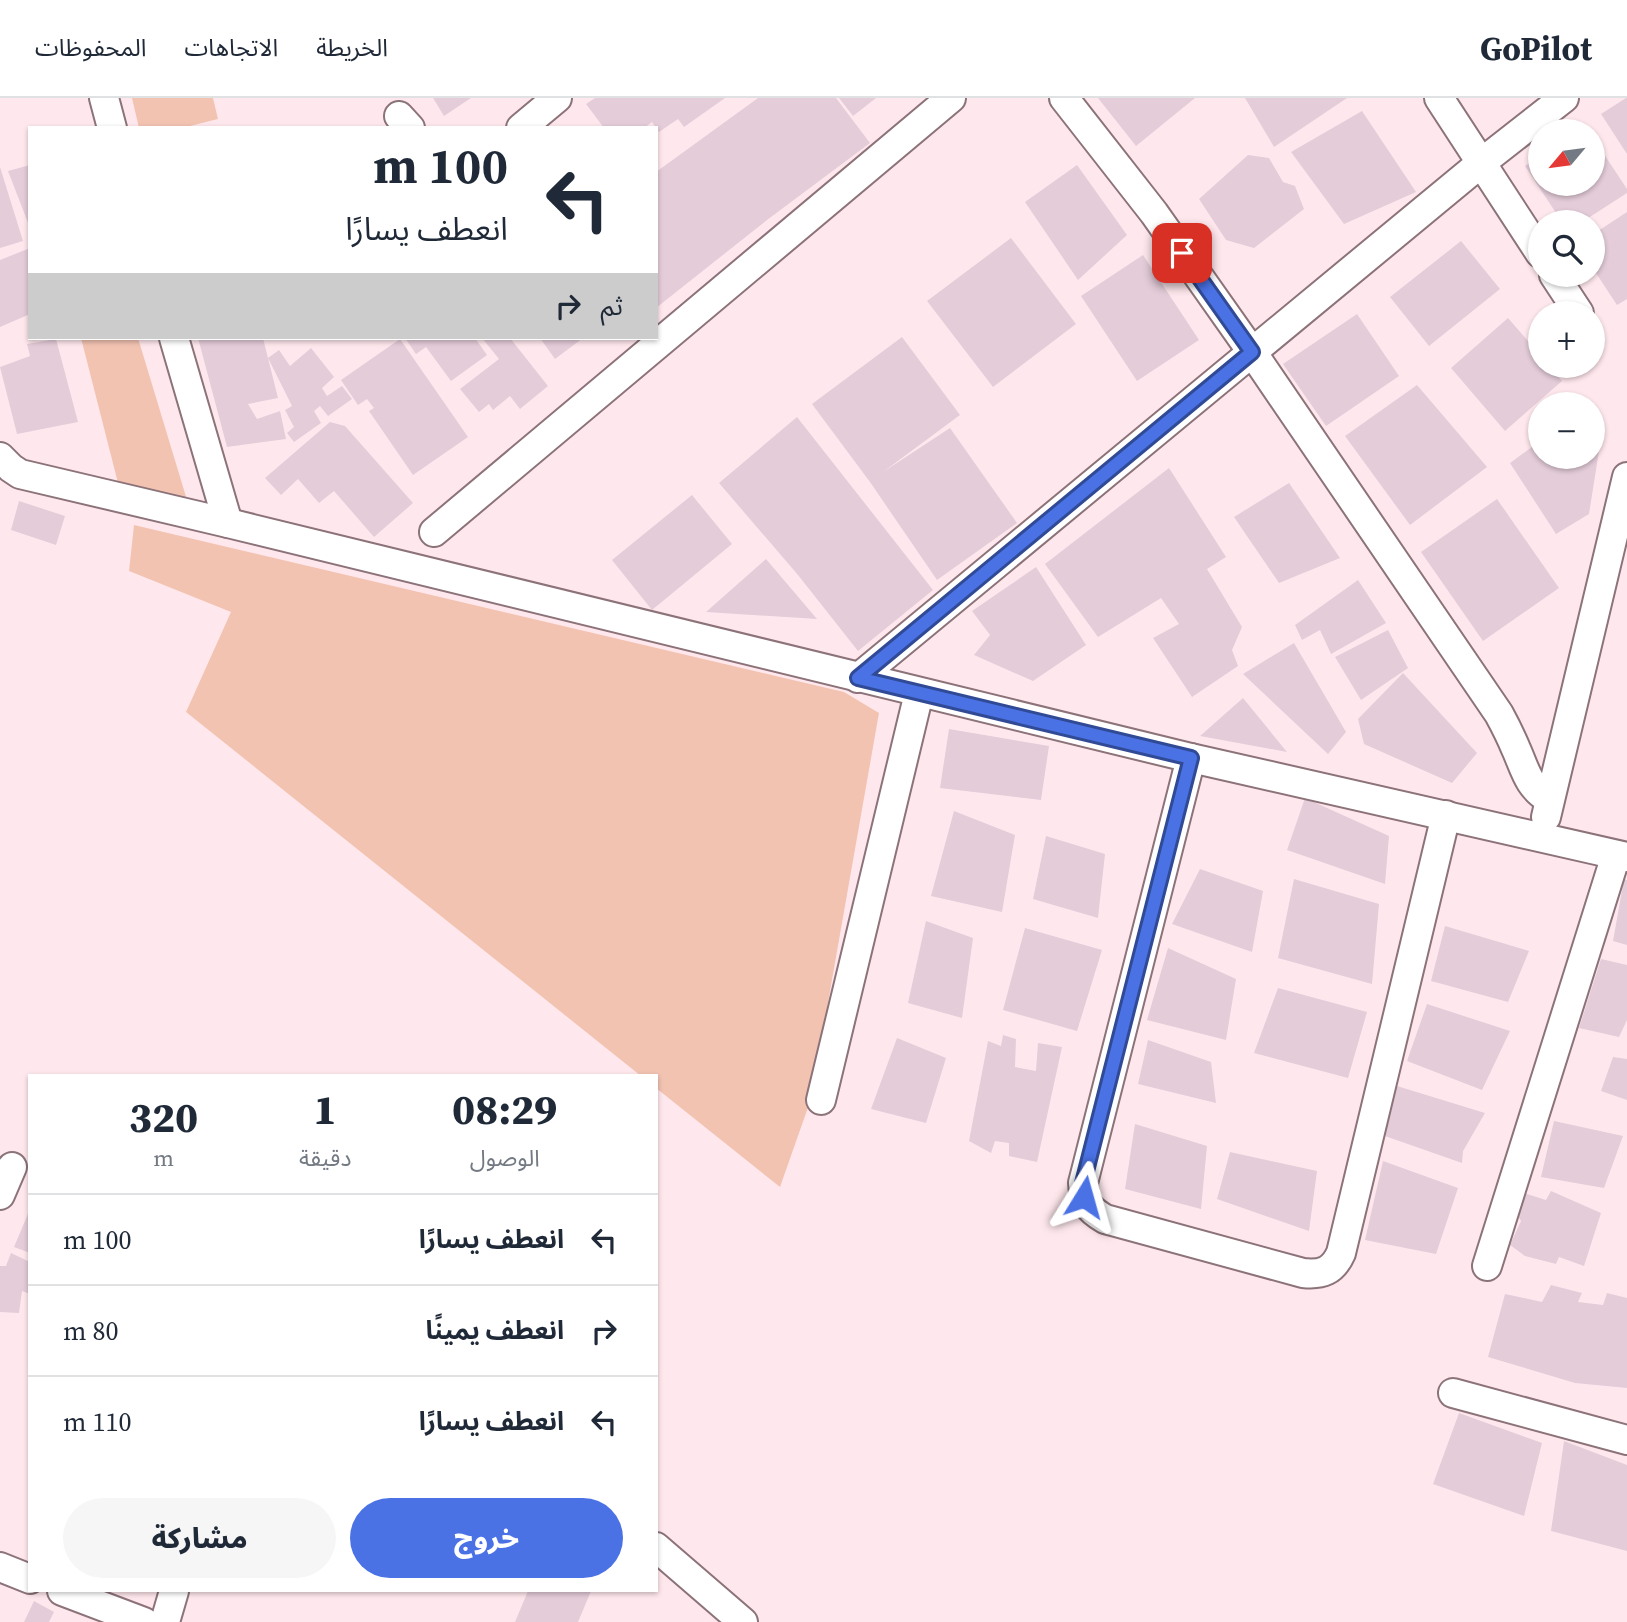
<!DOCTYPE html>
<html lang="ar">
<meta charset="utf-8">
<style>
body{margin:0;font-family:"Source Serif 4","Noto Sans Arabic",serif;background:#f6f6f7;color:#1f2937;direction:rtl;height:100vh;display:flex;flex-direction:column;font-size:26px;white-space:nowrap}
*{box-sizing:border-box;margin:0}
p{font-size:23px;color:#747a83}
.icon{flex:none;width:38px;height:38px;fill:none;stroke:currentColor;stroke-width:2;stroke-linecap:round;stroke-linejoin:round}
.map{position:relative;flex:1;overflow:hidden;direction:ltr}
.sheet{position:absolute;left:28px;top:976px;width:630px;height:518px;display:flex;flex-direction:column;background:#fff;border-radius:0px;box-shadow:0 2px 5px #0004;direction:rtl}
.sheet>*{flex:none}
.guide{position:absolute;left:28px;top:28px;width:630px;height:214px;border-radius:0px;box-shadow:0 2px 5px #0004;direction:rtl;background:#fff;color:#1f2937;overflow:hidden}
.needle{width:46px;rotate:241deg}
.controls{position:absolute;left:1528px;top:21px;display:grid;gap:14px}
.controls a{display:grid;place-items:center;width:77px;height:77px;border-radius:50%;background:#fff;box-shadow:0 2px 5px #0004;font-size:35px}
.pin{position:absolute;display:grid;place-items:center;width:60px;height:60px;color:#fff;margin:-30px;border-radius:14px;box-shadow:0 4px 10px #0006}
.me{position:absolute;width:77px;margin:-38px;rotate:8deg;stroke-linejoin:round;filter:drop-shadow(0 0 5px #0008)}
.turn{display:flex;align-items:center;gap:24px;height:147px;padding:0 35px;font-size:32px}
.turn .icon{width:91px;height:91px;stroke-width:2.5}
.turn b{display:block;font-size:49px;line-height:60px}
.then{display:flex;align-items:center;height:66px;padding:0 35px;background:#0003;gap:14px;font-size:26px}
.eta{display:flex;justify-content:space-evenly;align-items:center;height:119px;text-align:center}
.eta b{font-size:42px;font-weight:800;line-height:49px}
.action{display:flex;gap:14px;margin-top:auto;padding:14px 35px}
.action a{flex:1;height:80px;border-radius:42px;background:#4a72e5;color:#fff;font-size:28px;font-weight:800;line-height:80px;text-align:center}
.action a+a{background:#f6f6f7;color:#1f2937}
ul{padding:0;list-style:none}
li{display:flex;align-items:center;gap:21px;height:91px;padding:0 35px;border-top:2px solid #e0e1e3}
li div{flex:1}
li b{display:block;font-size:26px}
li em{font-style:normal}
header{display:flex;align-items:center;gap:42px;box-sizing:border-box;height:98px;padding:0 35px;background:#fff;border-bottom:2px solid #e0e1e3}
header strong{font-size:33px}
nav{display:flex;gap:38px;margin-inline-start:auto;font-size:24px}
.map>svg:first-child{display:block}
.green{fill:#f3c3b2}
.building{fill:#e4ccd9}
.lines{fill:none;stroke-linecap:round;stroke-linejoin:round}
.street-casing{stroke:#8c7379;stroke-width:32}
.street{stroke:#fff;stroke-width:28}
.route-casing{stroke:#304a95;stroke-width:18}
.route{stroke:#4a72e5;stroke-width:12}
</style>
<header>
<strong>GoPilot</strong>
<nav><a>الخريطة</a><a>الاتجاهات</a><a>المحفوظات</a></nav>
</header>
<div class="map">
<svg width="1627" height="1524" viewBox="0 0 1627 1524">
<rect width="100%" height="100%" fill="#ffe8ed"/>
<g class="green">
<path d="M132 0H213L218 21 182 30H139Z"/>
<path d="M81 240H138L187 402 118 385Z"/>
<path d="M134 427 844 594 879 615 811 1001 780 1089 656 990V978H641L186 614 231 514 129 473Z"/>
</g>
<g class="building">
<path d="M433 0H471L444 18Z"/>
<path d="M595 0H725L684 29 678 21 659 34 652 24 644 30H604L586 6Z"/>
<path d="M758 0H836L870 45 767 122 656 210V74Z"/>
<path d="M839 0H876L853 18Z"/>
<path d="M1098 0H1195L1136 48Z"/>
<path d="M1245 0H1347L1274 49Z"/>
<path d="M1626 0H1627V56L1601 16Z"/>
<path d="M1362 13 1416 94 1344 126 1291 54Z"/>
<path d="M1592 38 1627 91V95L1582 124H1562L1525 68 1540 58V86H1592Z"/>
<path d="M1248 57 1269 60 1283 84 1295 88 1304 111 1254 150 1226 142 1199 101Z"/>
<path d="M30 67V130L8 73Z"/>
<path d="M1077 67 1127 137 1078 182 1025 104Z"/>
<path d="M0 69 23 143 0 150Z"/>
<path d="M1627 114V201L1617 207 1592 169V137Z"/>
<path d="M1011 140 1076 226 993 289 927 203Z"/>
<path d="M1461 143 1500 191 1429 248 1390 199Z"/>
<path d="M30 150V216L0 229V162Z"/>
<path d="M1143 157 1199 242 1137 283 1081 198Z"/>
<path d="M1357 216 1399 278 1326 328 1283 266Z"/>
<path d="M1508 220 1540 257V268H1549L1562 283 1505 333 1451 270Z"/>
<path d="M902 239 960 317 883 374 950 330 1017 425 937 482 870 384 812 306Z"/>
<path d="M198 240H263L278 300 248 306 257 321 280 313 286 341 227 349Z"/>
<path d="M405 240H475L487 257 451 283 426 249 416 256Z"/>
<path d="M482 240H510L548 288 520 311 510 298 493 312 489 306 479 314 460 291 499 261Z"/>
<path d="M540 240H583L555 261Z"/>
<path d="M56 241 78 324 17 336 0 269 30 258 27 246Z"/>
<path d="M400 241 468 339 413 377 369 313 374 310 367 301 358 307 341 282Z"/>
<path d="M311 250 334 279 322 290 327 298 342 288 352 301 328 318 320 308 314 313 321 325 294 344 287 335 294 329 285 312 292 308 268 260 279 252 290 268Z"/>
<path d="M1417 287 1487 369 1410 427 1345 338Z"/>
<path d="M797 319 933 492 858 553 798 477 719 385Z"/>
<path d="M330 324 345 328 413 405 374 439 334 393 319 405 298 381 281 397 265 380Z"/>
<path d="M1592 339 1599 353 1589 416 1556 436 1510 365 1540 343V359H1592Z"/>
<path d="M1169 370 1226 459 1207 471 1242 529 1232 552 1238 568 1192 599 1153 540 1179 526 1161 500 1098 539 1045 466Z"/>
<path d="M1289 385 1340 460 1279 485 1234 419Z"/>
<path d="M692 397 732 446 652 512 612 462Z"/>
<path d="M1497 401 1559 490 1483 543 1421 454Z"/>
<path d="M19 403 65 418 56 447 11 432Z"/>
<path d="M766 461 817 521 706 514Z"/>
<path d="M1036 469 1086 547 1033 583 974 557 990 537 972 513Z"/>
<path d="M1358 482 1386 525 1331 556 1320 532 1302 542 1295 527Z"/>
<path d="M1388 532 1408 570 1361 602 1335 559Z"/>
<path d="M1294 545 1346 634 1328 656 1243 576Z"/>
<path d="M1403 575 1477 655 1452 685 1364 646 1358 621Z"/>
<path d="M1243 600 1287 654 1200 638Z"/>
<path d="M949 631 1049 648 1041 702 940 690Z"/>
<path d="M1305 700 1389 738 1385 786 1287 752Z"/>
<path d="M954 713 1015 737 1002 814 931 798Z"/>
<path d="M1046 738 1105 756 1098 820 1033 801Z"/>
<path d="M1200 771 1263 793 1252 854 1172 826Z"/>
<path d="M1294 781 1379 806 1372 886 1278 860Z"/>
<path d="M1624 781 1627 782V847L1613 843Z"/>
<path d="M926 823 973 840 962 920 908 905Z"/>
<path d="M1445 828 1529 853 1508 904 1431 883Z"/>
<path d="M1025 830 1102 852 1077 933 1003 912Z"/>
<path d="M1168 850 1236 881 1226 942 1147 922Z"/>
<path d="M1601 861 1627 867V922L1619 939 1579 930Z"/>
<path d="M1278 890 1367 914 1348 980 1254 955Z"/>
<path d="M1427 906 1510 933 1482 992 1407 963Z"/>
<path d="M1003 937 1016 941 1015 969 1036 973 1038 945 1062 949 1037 1064 1009 1058V1045L995 1043 991 1055 969 1043 988 943 1001 948Z"/>
<path d="M897 940 946 960 926 1025 871 1011Z"/>
<path d="M1148 942 1211 964 1216 1005 1138 986Z"/>
<path d="M1613 959 1627 961V1002L1601 993Z"/>
<path d="M1397 988 1485 1015 1463 1053 1462 1065 1382 1037Z"/>
<path d="M1554 1023 1623 1038 1604 1090 1541 1079Z"/>
<path d="M1135 1026 1207 1048 1201 1111 1125 1091Z"/>
<path d="M1230 1054 1317 1073 1309 1133 1217 1101Z"/>
<path d="M1383 1063 1458 1090 1436 1156 1365 1142Z"/>
<path d="M1551 1093 1601 1115 1584 1168 1559 1159 1556 1166 1525 1158 1510 1147 1521 1123 1515 1113 1524 1095 1546 1102Z"/>
<path d="M30 1111V1155L14 1149Z"/>
<path d="M11 1155 30 1164V1196L22 1193 19 1215 0 1214V1168H6Z"/>
<path d="M1551 1187 1582 1195 1578 1204 1603 1207 1607 1195 1627 1200V1290L1575 1285 1488 1259 1505 1196 1542 1204Z"/>
<path d="M1459 1315 1542 1345 1524 1418 1433 1386Z"/>
<path d="M1564 1343 1627 1367V1453L1551 1433Z"/>
<path d="M528 1493H591L578 1524H515Z"/>
<path d="M34 1503 54 1514 49 1524H24Z"/>
</g>
<g class="lines">
<g class="street-casing">
<g id="street">
<path d="M104 0 112 30"/>
<path d="M1064 0 1154 115 1252 254 1499 616C1505 627 1511 639 1516 651 1525 671 1528 689 1549 701"/>
<path d="M1439 0 1540 155"/>
<path d="M399 18 410 30"/>
<path d="M521 30 557 0"/>
<path d="M1554 177 1579 215"/>
<path d="M174 240 228 425"/>
<path d="M0 359 11 370 20 376 228 425 1191 660 1627 759"/>
<path d="M434 434 951 0"/>
<path d="M858 580 1481 65 1564 0"/>
<path d="M1191 660 1083 1085C1084 1105 1088 1111 1105 1121L1303 1175C1322 1177 1333 1173 1341 1155L1446 717"/>
<path d="M1546 719 1627 379"/>
<path d="M821 1002 919 595"/>
<path d="M0 1097 12 1069"/>
<path d="M1487 1168 1616 757"/>
<path d="M1453 1295 1627 1342"/>
<path d="M656 1449 743 1524"/>
<path d="M0 1469 30 1481"/>
<path d="M62 1493 144 1524"/>
<path d="M165 1524 174 1493"/>
</g>
</g>
<use href="#street" class="street"/>
</g>
<g class="lines">
<g class="route-casing">
<path id="route" d="M1084 1099 1083 1085 1191 660 858 580 1252 254 1182 155"/>
</g>
<use href="#route" class="route"/>
</g>
</svg>
<div class="controls">
<a><svg class="needle" viewBox="-14 -14 28 28"><path d="M0-13l5 13h-10z" fill="#e53935"/><path d="M0 13l5-13h-10z" fill="#747a83"/></svg></a>
<a><svg class="icon" aria-label="search" viewBox="0 0 24 24"><circle cx="10" cy="10" r="6"/><path d="M15 15l6 6"/></svg></a>
<a>+</a>
<a>−</a>
</div>
<div class="pin" style="left:1182px;top:155px;background:#d93025"><svg class="icon" aria-label="arrive" viewBox="0 0 24 24"><path d="M6 21V4h12l-3 4 3 4H6"/></svg></div>
<svg class="me" style="left:1084px;top:1099px" viewBox="-20 -20 40 40"><path d="M0-17L14 15 0 8-14 15z" fill="#4a72e5" stroke="#fff" stroke-width="4"/></svg>
<div class="guide">
<div class="turn"><svg class="icon" aria-label="left" viewBox="0 0 24 24"><path d="M17 20v-9H6M10 6l-5 5 5 5"/></svg><div><b>100 m</b>انعطف يسارًا</div></div>
<div class="then">ثم<svg class="icon" aria-label="right" viewBox="0 0 24 24"><path d="M7 20v-9h11M14 6l5 5-5 5"/></svg></div>
</div>
<section class="sheet">
<div class="eta">
<div><b>08:29</b><p>الوصول</p></div>
<div><b>1</b><p>دقيقة</p></div>
<div><b>320</b><p>m</p></div>
</div>
<ul>
<li><svg class="icon" aria-label="left" viewBox="0 0 24 24"><path d="M17 20v-9H6M10 6l-5 5 5 5"/></svg><div><b>انعطف يسارًا</b></div><em>100 m</em></li>
<li><svg class="icon" aria-label="right" viewBox="0 0 24 24"><path d="M7 20v-9h11M14 6l5 5-5 5"/></svg><div><b>انعطف يمينًا</b></div><em>80 m</em></li>
<li><svg class="icon" aria-label="left" viewBox="0 0 24 24"><path d="M17 20v-9H6M10 6l-5 5 5 5"/></svg><div><b>انعطف يسارًا</b></div><em>110 m</em></li>
</ul>
<div class="action"><a>خروج</a><a>مشاركة</a></div>
</section>
</div>
